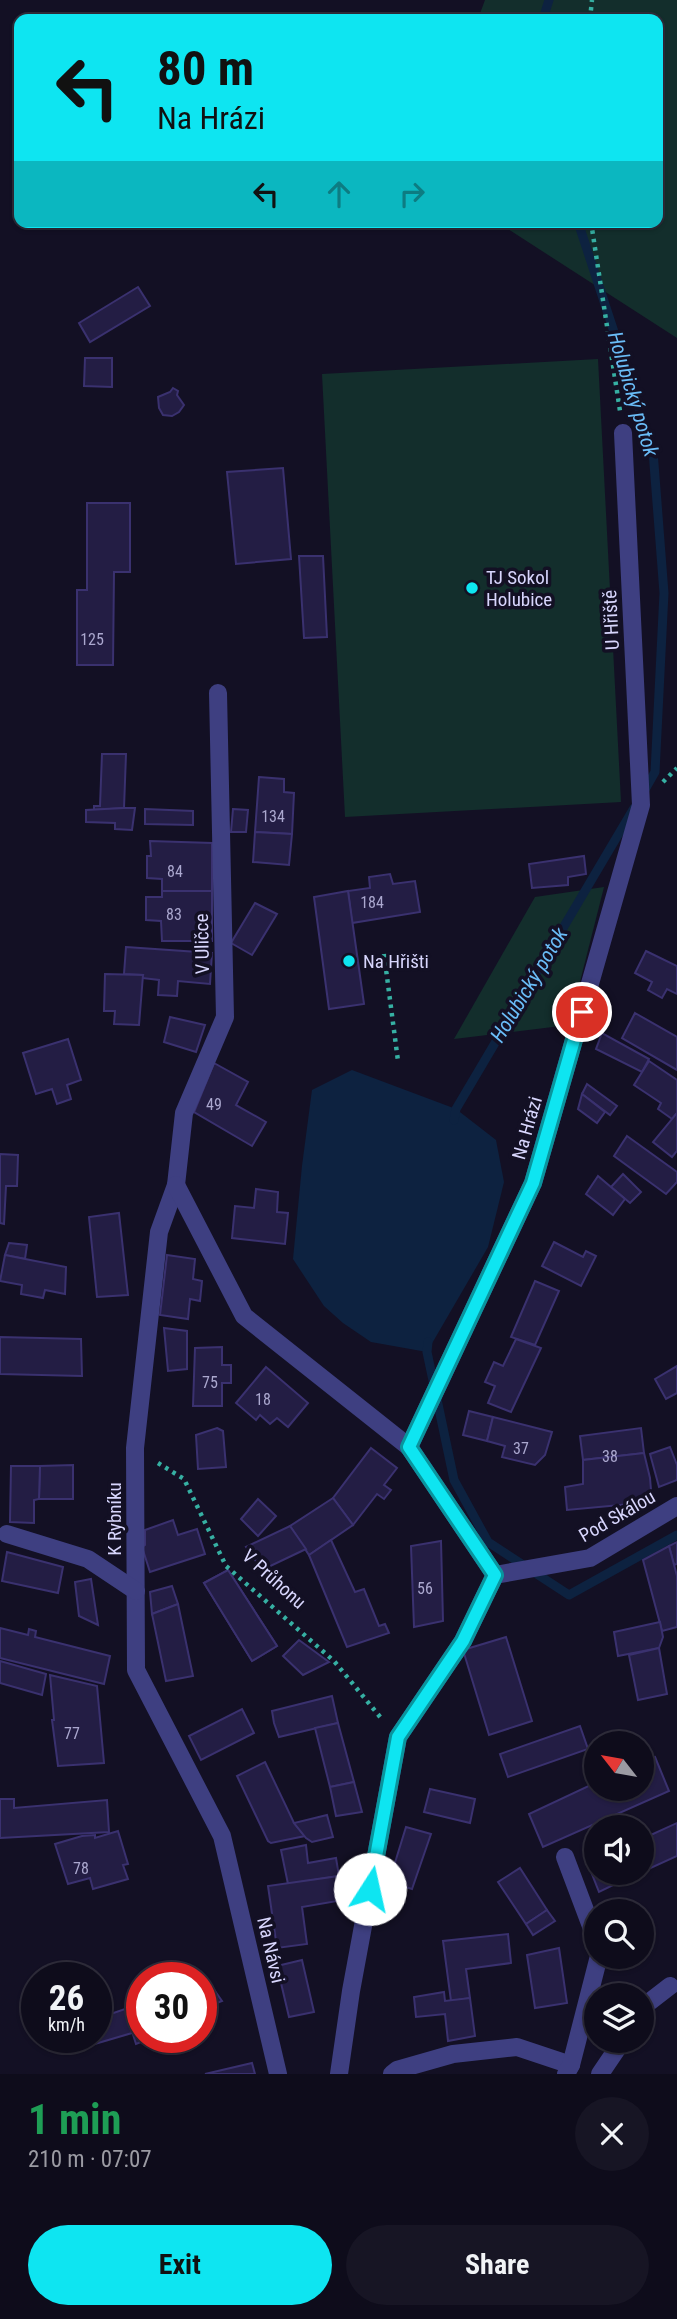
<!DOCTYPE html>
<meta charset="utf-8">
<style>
body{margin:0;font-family:"Roboto Condensed",sans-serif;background:#171524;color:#f1f3f6;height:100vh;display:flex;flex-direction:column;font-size:26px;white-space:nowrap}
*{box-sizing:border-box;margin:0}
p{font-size:23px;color:#9b9ba3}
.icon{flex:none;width:38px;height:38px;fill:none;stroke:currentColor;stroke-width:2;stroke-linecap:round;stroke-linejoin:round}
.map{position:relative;height:2074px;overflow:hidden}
.side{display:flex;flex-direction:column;background:#0e0c1b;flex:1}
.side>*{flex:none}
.hud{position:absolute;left:14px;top:14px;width:649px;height:214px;border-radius:14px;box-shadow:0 2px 5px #0004,0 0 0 2px #2e2c3a;background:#0ee5f1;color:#111;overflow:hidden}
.needle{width:46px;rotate:301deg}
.fabs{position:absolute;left:584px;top:1731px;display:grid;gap:14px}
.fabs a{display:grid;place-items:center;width:70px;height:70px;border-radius:50%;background:#0e0c1b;box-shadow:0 2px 5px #0004,0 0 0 2px #2e2c3a;font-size:35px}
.speed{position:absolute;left:21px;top:1962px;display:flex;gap:14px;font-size:35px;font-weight:700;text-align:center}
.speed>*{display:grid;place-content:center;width:91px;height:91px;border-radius:50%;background:#0e0c1b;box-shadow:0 2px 5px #0004,0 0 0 2px #2e2c3a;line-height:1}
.speed small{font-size:18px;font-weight:400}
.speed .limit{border:10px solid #d22;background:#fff;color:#111}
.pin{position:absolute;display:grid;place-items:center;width:60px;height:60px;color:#fff;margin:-30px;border:4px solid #fff;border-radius:50%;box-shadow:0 2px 7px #0007}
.me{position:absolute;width:77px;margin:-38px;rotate:10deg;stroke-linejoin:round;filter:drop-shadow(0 0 5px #0008)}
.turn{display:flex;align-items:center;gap:24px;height:147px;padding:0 28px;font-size:32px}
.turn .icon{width:91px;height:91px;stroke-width:2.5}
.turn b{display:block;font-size:49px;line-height:60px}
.lanes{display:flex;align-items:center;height:66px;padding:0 28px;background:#0003;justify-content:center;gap:35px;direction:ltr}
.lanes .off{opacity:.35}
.round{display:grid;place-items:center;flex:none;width:74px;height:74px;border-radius:37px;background:#171524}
.summary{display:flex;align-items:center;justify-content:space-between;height:119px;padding:0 28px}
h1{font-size:42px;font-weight:700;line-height:52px;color:#1e9e55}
.cta{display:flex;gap:14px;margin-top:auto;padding:14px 28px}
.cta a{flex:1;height:80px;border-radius:42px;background:#0ee5f1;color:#111;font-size:28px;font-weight:700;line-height:80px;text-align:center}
.cta a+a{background:#171524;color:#f1f3f6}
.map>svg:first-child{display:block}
.green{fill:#132e2c}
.water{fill:#0d2240}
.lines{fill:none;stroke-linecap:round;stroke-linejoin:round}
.stream{stroke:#0d2240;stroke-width:9}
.building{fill:#231d44;stroke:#3a316f;stroke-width:2}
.path{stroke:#36b0a3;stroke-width:4.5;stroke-dasharray:3.5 5;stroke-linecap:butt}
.street{stroke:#3e3f81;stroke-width:18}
.route-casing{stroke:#09959d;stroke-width:18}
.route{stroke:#0ee5f1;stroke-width:12}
.poi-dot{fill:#0ee5f1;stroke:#131024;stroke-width:2.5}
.labels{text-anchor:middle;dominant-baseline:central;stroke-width:7;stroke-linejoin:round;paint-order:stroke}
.number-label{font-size:16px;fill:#aba8cf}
.poi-label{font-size:19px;fill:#d8d6fd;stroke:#131024;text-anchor:start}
.street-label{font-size:19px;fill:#d8d6fd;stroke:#131024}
.water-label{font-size:21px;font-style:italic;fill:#6abcf7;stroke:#131024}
</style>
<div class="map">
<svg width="677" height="2074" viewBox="0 0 677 2074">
<rect width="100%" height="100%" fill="#131024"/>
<g class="green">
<path d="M485 0H677V338L497 222H658V19H478Z"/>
<path d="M598 359 621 802 345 817 322 374Z"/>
<path d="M604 887 569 1025 454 1039 535 897Z"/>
</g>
<path class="water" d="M352 1070 456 1109 496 1140 504 1182 488 1247 427 1352 371 1342 343 1323 324 1306 293 1259 302 1166 312 1090Z"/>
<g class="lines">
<g class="stream">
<path d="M543 19 549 0"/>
<path d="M578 222 653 451 664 593 655 772 643 793"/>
<path d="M454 1120 456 1109 634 808"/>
<path d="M428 1342 427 1352 454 1480 488 1542 569 1595 677 1535"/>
</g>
</g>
<g class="building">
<path d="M138 287 150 306 90 342 79 323Z"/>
<path d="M85 358H112V387L84 386Z"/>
<path d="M173 388 178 391 177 395 184 405 179 412 172 416 163 415 159 408 158 397 170 392Z"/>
<path d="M283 468 291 559 236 564 227 472Z"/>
<path d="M87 503H130V572H114L113 665H77V590H87Z"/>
<path d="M299 556H323L327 637 304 638Z"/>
<path d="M102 754H126L124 808 94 810V806H100Z"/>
<path d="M259 777 284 779V792L294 793 292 834 255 832Z"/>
<path d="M124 808H135L132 830 115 829V823L86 822V810Z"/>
<path d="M145 809 193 811V825L145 824Z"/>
<path d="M233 809 248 810 246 832H231Z"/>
<path d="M255 832 292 834 289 865 253 862Z"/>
<path d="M150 841 212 843V891H162V879L147 878V856H151Z"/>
<path d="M584 856 586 874 568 877V885L532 888 529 864Z"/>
<path d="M390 874 393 884 415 881 420 912 352 923 348 891 370 888 369 877Z"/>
<path d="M162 891H212V941H162L161 921 146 920V897H162Z"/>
<path d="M348 891 364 1004 329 1009 314 897Z"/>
<path d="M255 903 277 914 252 955 231 943Z"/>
<path d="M126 947 212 953 210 984 178 981 177 996 158 995 159 980 142 978 143 975 124 974Z"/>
<path d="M646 951 677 966V994L667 989 662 998 648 990 652 982 635 973Z"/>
<path d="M105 974 143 975 139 1025 114 1024 115 1011H104Z"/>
<path d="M635 1013 677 1037V1070L622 1038Z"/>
<path d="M170 1017 205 1025 196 1052 164 1042Z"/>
<path d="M602 1033 649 1059 642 1072 596 1049Z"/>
<path d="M68 1039 81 1080 67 1085 71 1099 57 1104 52 1089 36 1094 23 1053Z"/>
<path d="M649 1061 677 1080V1113L672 1119 658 1109 661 1103 634 1085Z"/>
<path d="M214 1063 248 1082 236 1105 266 1122 252 1146 194 1112Z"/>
<path d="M587 1084 617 1106 610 1115 582 1094Z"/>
<path d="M582 1094 605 1112 597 1123 578 1109Z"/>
<path d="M677 1113V1151L672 1157 653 1142Z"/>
<path d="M627 1136 677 1172V1182L666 1194 614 1156Z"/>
<path d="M0 1154 18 1155 17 1186H6L4 1224 0 1223Z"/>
<path d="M623 1174 641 1192 630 1203 611 1187Z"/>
<path d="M598 1176 625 1199 613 1215 586 1194Z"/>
<path d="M256 1189 278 1192 277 1212 288 1213 285 1244 232 1238 235 1206 254 1208Z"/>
<path d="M119 1213 128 1295 97 1297 89 1217Z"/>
<path d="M554 1242 583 1257 586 1251 596 1256 581 1286 542 1266Z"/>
<path d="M9 1243 27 1245 25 1259 5 1255Z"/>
<path d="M5 1255 66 1267 65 1294 45 1290 43 1298 21 1294 22 1285 0 1281Z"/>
<path d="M167 1255 195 1259 193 1279 202 1281 200 1301 190 1299 188 1319 160 1315Z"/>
<path d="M535 1281 559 1291 535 1345 511 1337Z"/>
<path d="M164 1328 187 1331V1369L168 1371Z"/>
<path d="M0 1337 81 1339 82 1376 0 1374Z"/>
<path d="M516 1339 541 1348 511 1412 488 1403 495 1386 485 1382 494 1362 503 1366Z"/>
<path d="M222 1347V1365H231V1383H222V1406H193L195 1348Z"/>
<path d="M677 1366V1393L666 1399 655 1379Z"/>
<path d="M266 1367 308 1403 288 1427 277 1418 270 1424 260 1415 256 1420 236 1403Z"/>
<path d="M469 1411 493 1417 487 1441 463 1435Z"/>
<path d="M493 1417 552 1432 545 1455 535 1465 502 1457 505 1446 487 1441Z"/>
<path d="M217 1428 223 1431 226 1467 198 1469 196 1435Z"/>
<path d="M641 1428 644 1453 583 1460 580 1436Z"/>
<path d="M670 1447 677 1465V1480L659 1487 650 1454Z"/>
<path d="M371 1448 397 1468 384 1485 391 1490 384 1499 377 1494 353 1525 333 1498Z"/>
<path d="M644 1453 650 1478 652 1502 567 1510 565 1487 583 1484V1460Z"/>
<path d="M73 1465V1499H39L40 1466Z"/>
<path d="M11 1466H40L39 1499 34 1500V1523L10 1522Z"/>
<path d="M333 1498 353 1525 309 1555 290 1526Z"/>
<path d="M258 1499 276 1516 258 1536 241 1519Z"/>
<path d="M173 1520 178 1535 197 1529 205 1554 150 1572 142 1547 145 1545V1530Z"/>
<path d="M290 1526 306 1549 262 1570 246 1547Z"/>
<path d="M331 1540 355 1592 364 1589 379 1626 385 1624 389 1633 347 1647 309 1555Z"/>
<path d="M441 1541 443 1621 414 1627 411 1546Z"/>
<path d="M677 1542V1564L674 1565 669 1546Z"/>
<path d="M669 1546 677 1576V1627L662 1631 643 1560Z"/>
<path d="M7 1552 63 1567 58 1593 2 1581Z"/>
<path d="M228 1570 277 1646 252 1661 204 1583Z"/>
<path d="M228 1570 277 1646 252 1661 204 1583Z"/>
<path d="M91 1579 98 1625 79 1616 75 1582Z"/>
<path d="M172 1586 178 1604 152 1614 150 1592Z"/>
<path d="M178 1604 193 1676 166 1681 152 1614Z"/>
<path d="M660 1622 663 1637 659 1648 618 1656 614 1632Z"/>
<path d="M0 1628 28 1635 29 1629 36 1631 35 1637 110 1656 104 1684 0 1658Z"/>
<path d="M506 1637 532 1721 489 1735 463 1650Z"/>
<path d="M299 1640 329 1662 303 1675 283 1656Z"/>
<path d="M659 1648 667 1694 638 1700 629 1655Z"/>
<path d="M0 1661 46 1674 42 1695 0 1683Z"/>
<path d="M50 1675 97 1686 104 1763 58 1766 52 1720H54Z"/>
<path d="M332 1696 338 1723 279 1737 274 1723 272 1711Z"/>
<path d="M242 1709 254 1733 201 1760 189 1736Z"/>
<path d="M338 1723 354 1782 330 1787 315 1728Z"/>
<path d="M580 1726 588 1749 508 1777 500 1754Z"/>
<path d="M655 1757 669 1791 543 1847 529 1814 597 1782V1788H642V1762Z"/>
<path d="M265 1762 294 1823 305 1836 271 1843 268 1841 237 1776Z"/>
<path d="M354 1782 362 1812 336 1816 330 1787Z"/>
<path d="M430 1789 475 1799 470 1823 424 1812Z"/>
<path d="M0 1799H14V1808L107 1800 109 1832 0 1838Z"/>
<path d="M327 1815 333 1837 312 1842 306 1838 294 1823Z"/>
<path d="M677 1823V1856L642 1872V1839Z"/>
<path d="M406 1827 431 1834 412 1889 389 1882Z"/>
<path d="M118 1831 128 1864 123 1865 128 1879 93 1889 90 1878 68 1884 55 1844 82 1836 95 1835V1838Z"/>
<path d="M306 1845 308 1863 336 1858 339 1876 288 1884 281 1850Z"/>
<path d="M597 1860V1872H640L599 1892 588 1864Z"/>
<path d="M520 1868 547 1910 526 1924 498 1882Z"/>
<path d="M339 1876 343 1900 302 1907 307 1944 277 1948 268 1886Z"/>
<path d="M547 1910 555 1921 533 1935 526 1924Z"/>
<path d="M508 1934 511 1963 466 1969 470 1998 451 2001 443 1941Z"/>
<path d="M559 1948 567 2003 535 2008 527 1955Z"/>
<path d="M302 1960 314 2012 289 2017 277 1966Z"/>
<path d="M175 1962 181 1978H154L151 1970Z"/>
<path d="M208 1981 222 2001 201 2009V1983Z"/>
<path d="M444 1992 445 2001 470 1998 475 2036 448 2041 445 2014 416 2017 414 1997Z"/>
<path d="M142 2003V2037H154L136 2044 125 2009Z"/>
<path d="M125 2009 132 2033 71 2051 67 2037H96V2019Z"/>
<path d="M252 2063 255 2074H205Z"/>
</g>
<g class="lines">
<g class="path">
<path d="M590 19 592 0"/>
<path d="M591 222 620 411"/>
<path d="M663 782 677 768"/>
<path d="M384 954 398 1061"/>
<path d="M158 1463 184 1479 226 1566 334 1661 381 1718"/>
</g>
<g class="street">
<path d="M218 693 225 1017 184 1113 176 1185 159 1232 135 1448 136 1670 222 1836 278 2074"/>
<path d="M176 1185 244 1316 409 1447 495 1575"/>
<path d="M409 1447 533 1183 641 805 623 433"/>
<path d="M7 1534 88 1559 136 1591"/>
<path d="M495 1575 590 1558 677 1506"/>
<path d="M565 1857 597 1942"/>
<path d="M642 2011 648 2003 670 1986"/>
<path d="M339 2074 351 1991 398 1737 463 1641 495 1575"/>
<path d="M392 2074 397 2070 453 2054 517 2047 571 2065"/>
<path d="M566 2074 571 2065 599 1956"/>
<path d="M600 2074 623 2040"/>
</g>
</g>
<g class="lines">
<g class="route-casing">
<path id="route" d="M370 1889 398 1737 463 1641 495 1575 409 1447 533 1183 582 1012"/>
</g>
<use href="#route" class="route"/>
</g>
<g class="poi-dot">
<circle cx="472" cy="588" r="7"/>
<circle cx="349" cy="961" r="7"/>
</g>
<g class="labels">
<g class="number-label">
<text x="92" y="639">125</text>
<text x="273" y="816">134</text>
<text x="175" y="871">84</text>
<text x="372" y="902">184</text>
<text x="174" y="914">83</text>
<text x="214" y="1104">49</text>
<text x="210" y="1382">75</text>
<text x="263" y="1399">18</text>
<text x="521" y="1448">37</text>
<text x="610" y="1456">38</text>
<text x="425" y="1588">56</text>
<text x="72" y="1733">77</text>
<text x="81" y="1868">78</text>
</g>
<g class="poi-label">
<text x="486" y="577">TJ Sokol<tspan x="486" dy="22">Holubice</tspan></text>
<text x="363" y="961">Na Hřišti</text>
</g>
<g class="street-label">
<text transform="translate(611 620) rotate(-93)">U Hřiště</text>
<text transform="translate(202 944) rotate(-91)">V Uličce</text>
<text transform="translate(527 1128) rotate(-74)">Na Hrázi</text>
<text transform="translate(617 1516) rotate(-30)">Pod Skálou</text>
<text transform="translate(114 1519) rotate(-90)">K Rybníku</text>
<text transform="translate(274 1579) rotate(42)">V Průhonu</text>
<text transform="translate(271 1950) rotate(77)">Na Návsi</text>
</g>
<g class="water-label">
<text transform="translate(633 394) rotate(73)">Holubický potok</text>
<text transform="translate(529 985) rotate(-59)">Holubický potok</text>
</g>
</g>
</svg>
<div class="fabs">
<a><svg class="needle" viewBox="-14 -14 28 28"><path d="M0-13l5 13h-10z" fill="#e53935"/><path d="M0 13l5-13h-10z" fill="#9b9ba3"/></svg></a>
<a><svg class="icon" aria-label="sound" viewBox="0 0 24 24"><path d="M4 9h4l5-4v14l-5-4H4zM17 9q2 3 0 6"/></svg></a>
<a><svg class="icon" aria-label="search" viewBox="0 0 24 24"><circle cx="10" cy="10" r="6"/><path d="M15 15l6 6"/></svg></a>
<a><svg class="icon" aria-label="layers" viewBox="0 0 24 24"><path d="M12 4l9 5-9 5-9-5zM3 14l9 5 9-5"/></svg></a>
</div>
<div class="speed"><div>26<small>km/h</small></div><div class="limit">30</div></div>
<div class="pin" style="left:582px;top:1012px;background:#d93025"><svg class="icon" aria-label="arrive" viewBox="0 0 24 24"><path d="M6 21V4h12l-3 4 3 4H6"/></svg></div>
<svg class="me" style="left:370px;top:1889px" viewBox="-20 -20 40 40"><circle r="19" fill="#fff"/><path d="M0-13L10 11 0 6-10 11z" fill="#0ee5f1"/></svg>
<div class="hud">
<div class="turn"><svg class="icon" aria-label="left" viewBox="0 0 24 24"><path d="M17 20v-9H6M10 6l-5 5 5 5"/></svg><div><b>80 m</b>Na Hrázi</div></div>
<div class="lanes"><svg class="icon" aria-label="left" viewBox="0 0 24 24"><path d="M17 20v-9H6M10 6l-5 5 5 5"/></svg><svg class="icon off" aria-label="ahead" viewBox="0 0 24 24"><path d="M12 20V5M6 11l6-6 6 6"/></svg><svg class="icon off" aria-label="right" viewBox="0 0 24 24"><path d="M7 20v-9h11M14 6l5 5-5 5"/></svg></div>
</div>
</div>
<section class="side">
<div class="summary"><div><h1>1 min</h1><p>210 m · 07:07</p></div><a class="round"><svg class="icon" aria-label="close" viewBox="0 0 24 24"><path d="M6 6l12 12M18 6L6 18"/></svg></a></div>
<div class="cta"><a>Exit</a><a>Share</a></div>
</section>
